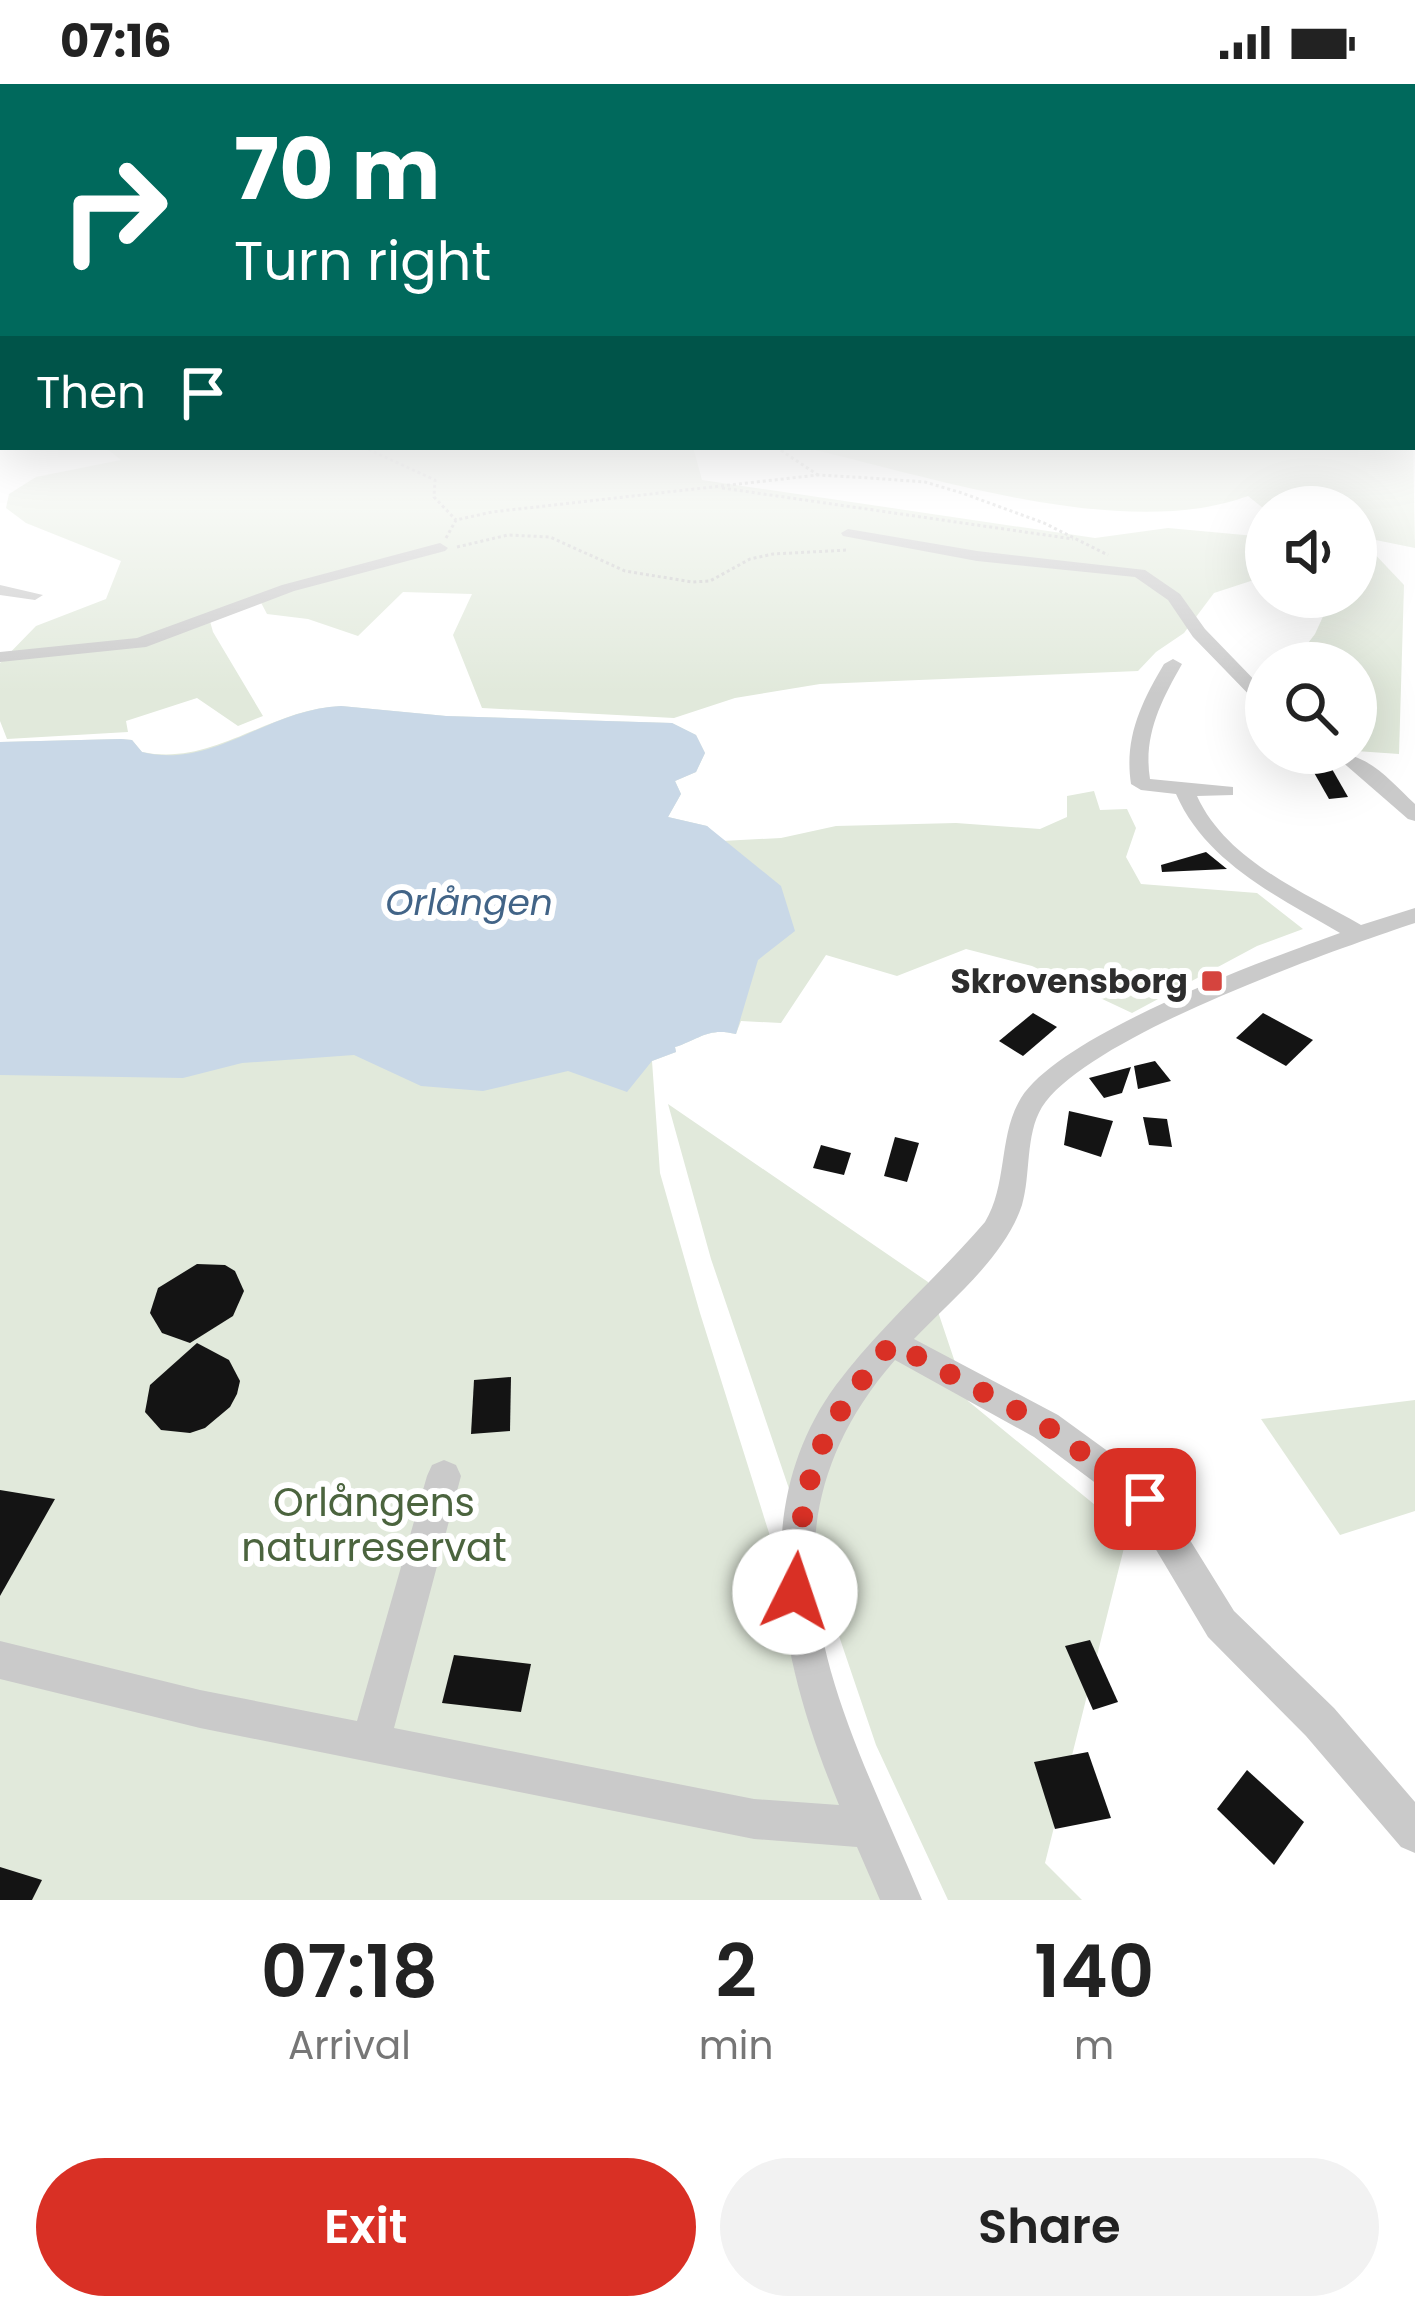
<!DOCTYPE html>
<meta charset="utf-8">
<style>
body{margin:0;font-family:Poppins,sans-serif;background:#f2f2f2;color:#222;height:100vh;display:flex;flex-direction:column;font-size:45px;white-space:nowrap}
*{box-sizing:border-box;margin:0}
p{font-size:39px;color:#767676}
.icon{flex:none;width:66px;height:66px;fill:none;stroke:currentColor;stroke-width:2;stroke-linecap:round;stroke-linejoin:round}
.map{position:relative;height:1816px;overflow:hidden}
.details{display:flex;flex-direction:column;background:#fff;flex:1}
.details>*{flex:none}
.banner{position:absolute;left:0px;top:0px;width:1416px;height:366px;box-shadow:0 12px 48px #0002;background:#00695c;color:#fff;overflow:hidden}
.tools{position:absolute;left:1245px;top:402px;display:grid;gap:24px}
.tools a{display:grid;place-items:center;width:132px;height:132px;border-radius:50%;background:#fff;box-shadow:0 12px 48px #0002;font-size:60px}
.pin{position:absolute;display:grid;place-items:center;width:102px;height:102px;color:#fff;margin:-51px;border-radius:24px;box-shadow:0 6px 18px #0006}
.me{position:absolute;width:132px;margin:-66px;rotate:4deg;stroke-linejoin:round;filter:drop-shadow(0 0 9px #0008)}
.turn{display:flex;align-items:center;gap:42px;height:252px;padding:0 36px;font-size:54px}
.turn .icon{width:156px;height:156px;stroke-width:2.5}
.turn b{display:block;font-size:84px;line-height:102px}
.then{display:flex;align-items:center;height:114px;padding:0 36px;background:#0003;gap:24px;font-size:45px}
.eta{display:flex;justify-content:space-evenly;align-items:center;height:204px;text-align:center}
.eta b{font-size:72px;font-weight:600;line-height:84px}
.cta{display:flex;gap:24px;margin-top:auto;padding:24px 36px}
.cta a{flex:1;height:138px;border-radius:72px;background:#d93025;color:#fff;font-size:48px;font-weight:600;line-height:138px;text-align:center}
.cta a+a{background:#f2f2f2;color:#222}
.status{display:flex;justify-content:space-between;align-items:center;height:84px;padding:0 60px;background:#fff;direction:ltr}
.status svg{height:33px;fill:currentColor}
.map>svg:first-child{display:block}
.green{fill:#e1e9db}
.water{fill:#c9d8e7}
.building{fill:#141414}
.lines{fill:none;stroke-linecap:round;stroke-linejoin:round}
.path{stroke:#cacaca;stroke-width:3;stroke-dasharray:3 3;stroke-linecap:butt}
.minor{fill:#cacaca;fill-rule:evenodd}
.route{stroke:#d93025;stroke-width:21;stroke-dasharray:0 37.8}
.poi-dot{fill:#d5443e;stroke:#fff;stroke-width:4.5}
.labels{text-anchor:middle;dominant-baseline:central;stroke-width:12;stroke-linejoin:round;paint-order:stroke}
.poi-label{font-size:33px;font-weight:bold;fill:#2d2d2d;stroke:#fff;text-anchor:end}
.water-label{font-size:36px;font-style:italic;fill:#426487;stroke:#fff}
.near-park-label{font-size:39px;fill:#4b643e;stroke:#fff}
</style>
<div class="status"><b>07:16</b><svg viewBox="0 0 49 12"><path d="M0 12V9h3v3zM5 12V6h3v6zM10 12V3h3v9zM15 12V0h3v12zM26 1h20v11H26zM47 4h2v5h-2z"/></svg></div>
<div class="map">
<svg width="1415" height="1816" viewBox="0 0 1415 1816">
<rect width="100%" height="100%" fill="#fff"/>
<g class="green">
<path d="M1413 356 1415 464 1356 452V423L1263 424 1248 412C1123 458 930 392 802 363H1413Z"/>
<path d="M96 363H693L702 396 1095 454 1168 444 1266 453V492L1214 509 1184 549 1156 568 1138 587 820 600 735 614 674 634 482 624 453 551 472 510 403 508 358 552 308 535 267 530 257 511 208 530 213 548 263 632 238 642 197 614 126 637 128 648 7 655 0 637V579L36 542 106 515 121 477 26 439 6 424 9 410 36 393 121 376 106 364Z"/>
<path d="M1356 462 1369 464 1404 501 1399 670 1356 667V579H1293L1315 550 1332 513H1356Z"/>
<path d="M341 622 446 632 672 639 696 651 705 669 696 688 675 697 681 710 668 733 707 742 722 757 781 754 836 742 956 739 1040 745 1067 733V712L1094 707 1100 726 1127 725 1136 744 1126 773 1141 800 1257 809 1303 845 1257 862 1132 929 1032 882 966 865 897 892 826 871 781 939 741 937 736 950C708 943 700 955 675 963L676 968 652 977 660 1089 700 1229 817 1602 912 1816H0V658L121 655 132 656 142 668C214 683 268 625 341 622Z"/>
<path d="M668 1020 928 1198 968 1317 1128 1448 1045 1779 1082 1816H948L876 1661 711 1175Z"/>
<path d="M1415 1316V1427L1340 1451 1261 1335Z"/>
</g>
<path class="water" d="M341 622 446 632 672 639 696 651 705 669 696 688 675 697 681 710 668 733 707 742 781 802 795 847 758 876 736 950C708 943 700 955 675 963L676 968 652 977 627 1008 568 987 483 1007 421 1002 354 971 242 979 183 994 0 991V658L121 655 132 656 142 668C212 686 268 625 341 622Z"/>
<g class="building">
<path d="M1308 678H1328L1348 713 1329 715Z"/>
<path d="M1206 768 1227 785 1162 788 1161 781Z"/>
<path d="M1033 929 1057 943 1023 972 999 957Z"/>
<path d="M1263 929 1313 956 1286 982 1236 954Z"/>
<path d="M1155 977 1171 997 1138 1005 1134 982Z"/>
<path d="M1131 983 1122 1009 1104 1014 1089 994Z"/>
<path d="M1069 1027 1113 1037 1101 1073 1064 1061Z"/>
<path d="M1143 1033 1167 1035 1172 1063 1149 1061Z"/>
<path d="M895 1053 919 1059 907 1098 884 1092Z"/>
<path d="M821 1061 851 1069 844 1091 813 1084Z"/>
<path d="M197 1180 225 1181 235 1187 244 1207 233 1232 190 1259 162 1249 150 1229 158 1204Z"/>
<path d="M197 1259 229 1276 240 1297 237 1310 230 1323 205 1344 190 1349 161 1346 145 1328 150 1301Z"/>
<path d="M511 1293 510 1347 471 1350 474 1296Z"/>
<path d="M0 1406 55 1415 0 1512Z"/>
<path d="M1090 1556 1118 1618 1093 1626 1065 1562Z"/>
<path d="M454 1571 531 1580 521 1628 442 1619Z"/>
<path d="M1088 1668 1111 1734 1055 1745 1034 1678Z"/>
<path d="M1247 1686 1304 1738 1274 1781 1217 1725Z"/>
<path d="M0 1783 42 1796 32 1816H0Z"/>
</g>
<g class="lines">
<g class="path">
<path d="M363 363 435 396 434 413 456 436"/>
<path d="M776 363 818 391"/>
<path d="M722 404 1073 455"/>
<path d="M446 454 456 436 492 428 818 391 870 394 925 398 962 409 1044 439 1108 471"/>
<path d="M457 463 508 451 550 453 625 487 692 498 710 497 750 475 773 470 848 466"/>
</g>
<g class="minor">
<path d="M848 445 977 467 1145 486 1180 510 1205 545 1266 608V623L1260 622 1193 553 1168 516 1135 493 977 477 843 452 841 449Z"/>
<path d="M440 459 448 464 445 467 294 507 146 563 0 578V568L137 554 282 501Z"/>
<path d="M0 501 43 511 35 516 0 511Z"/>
<path d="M1173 575 1182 580C1161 617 1143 652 1150 695L1233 703V711L1197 712C1226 776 1303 808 1361 841L1415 824V839C1331 867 1088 952 1042 1023 1025 1051 1031 1091 1022 1121 1005 1173 951 1216 914 1255L1058 1331 1157 1403 1234 1527 1334 1624 1415 1718V1769L1401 1763 1306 1652 1208 1553 1133 1427 1034 1353 895 1276C738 1456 845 1631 922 1816H880L857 1763 754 1755 200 1644 0 1595V1557L200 1606 357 1637 427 1392 432 1381 444 1376 456 1381 461 1392 394 1644 754 1715 839 1721C784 1587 743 1428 836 1301 880 1242 937 1194 985 1138 1008 1100 998 1052 1021 1014 1062 949 1265 876 1340 849 1279 813 1206 779 1176 710L1141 706 1131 700C1124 654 1141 619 1164 580Z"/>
<path d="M1332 669C1369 669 1389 696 1415 720V737L1408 735Z"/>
</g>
</g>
<linearGradient id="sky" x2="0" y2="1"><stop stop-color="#9bc2e8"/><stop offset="0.58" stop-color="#fff"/><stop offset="1" stop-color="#fff" stop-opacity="0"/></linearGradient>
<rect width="1415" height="610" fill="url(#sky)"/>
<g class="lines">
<path class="route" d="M795 1508C804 1386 813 1353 892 1259L1046 1342 1145 1415"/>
</g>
<rect class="poi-dot" x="1200" y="885" width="24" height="24" rx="6"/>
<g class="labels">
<g class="poi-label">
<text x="1188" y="897">Skrovensborg</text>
</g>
<g class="water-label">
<text x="469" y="818">Orlången</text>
</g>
<g class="near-park-label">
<text x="374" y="1418">Orlångens<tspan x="374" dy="45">naturreservat</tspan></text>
</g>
</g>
</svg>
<div class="tools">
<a><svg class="icon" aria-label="sound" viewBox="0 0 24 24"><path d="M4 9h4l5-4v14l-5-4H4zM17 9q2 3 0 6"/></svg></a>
<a><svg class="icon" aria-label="search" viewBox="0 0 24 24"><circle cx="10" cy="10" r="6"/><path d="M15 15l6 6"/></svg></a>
</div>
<div class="pin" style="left:1145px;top:1415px;background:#d93025"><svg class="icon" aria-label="arrive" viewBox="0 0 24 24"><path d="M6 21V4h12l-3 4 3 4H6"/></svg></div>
<svg class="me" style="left:795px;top:1508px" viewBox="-20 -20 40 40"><circle r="19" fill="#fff"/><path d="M0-13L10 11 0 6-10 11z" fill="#d93025"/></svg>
<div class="banner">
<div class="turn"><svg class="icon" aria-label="right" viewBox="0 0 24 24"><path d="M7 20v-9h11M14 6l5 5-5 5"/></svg><div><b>70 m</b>Turn right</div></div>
<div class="then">Then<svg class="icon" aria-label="arrive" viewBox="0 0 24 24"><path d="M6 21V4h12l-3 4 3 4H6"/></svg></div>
</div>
</div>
<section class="details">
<div class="eta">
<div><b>07:18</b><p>Arrival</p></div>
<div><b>2</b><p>min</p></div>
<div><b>140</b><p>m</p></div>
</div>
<div class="cta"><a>Exit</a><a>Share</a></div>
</section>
